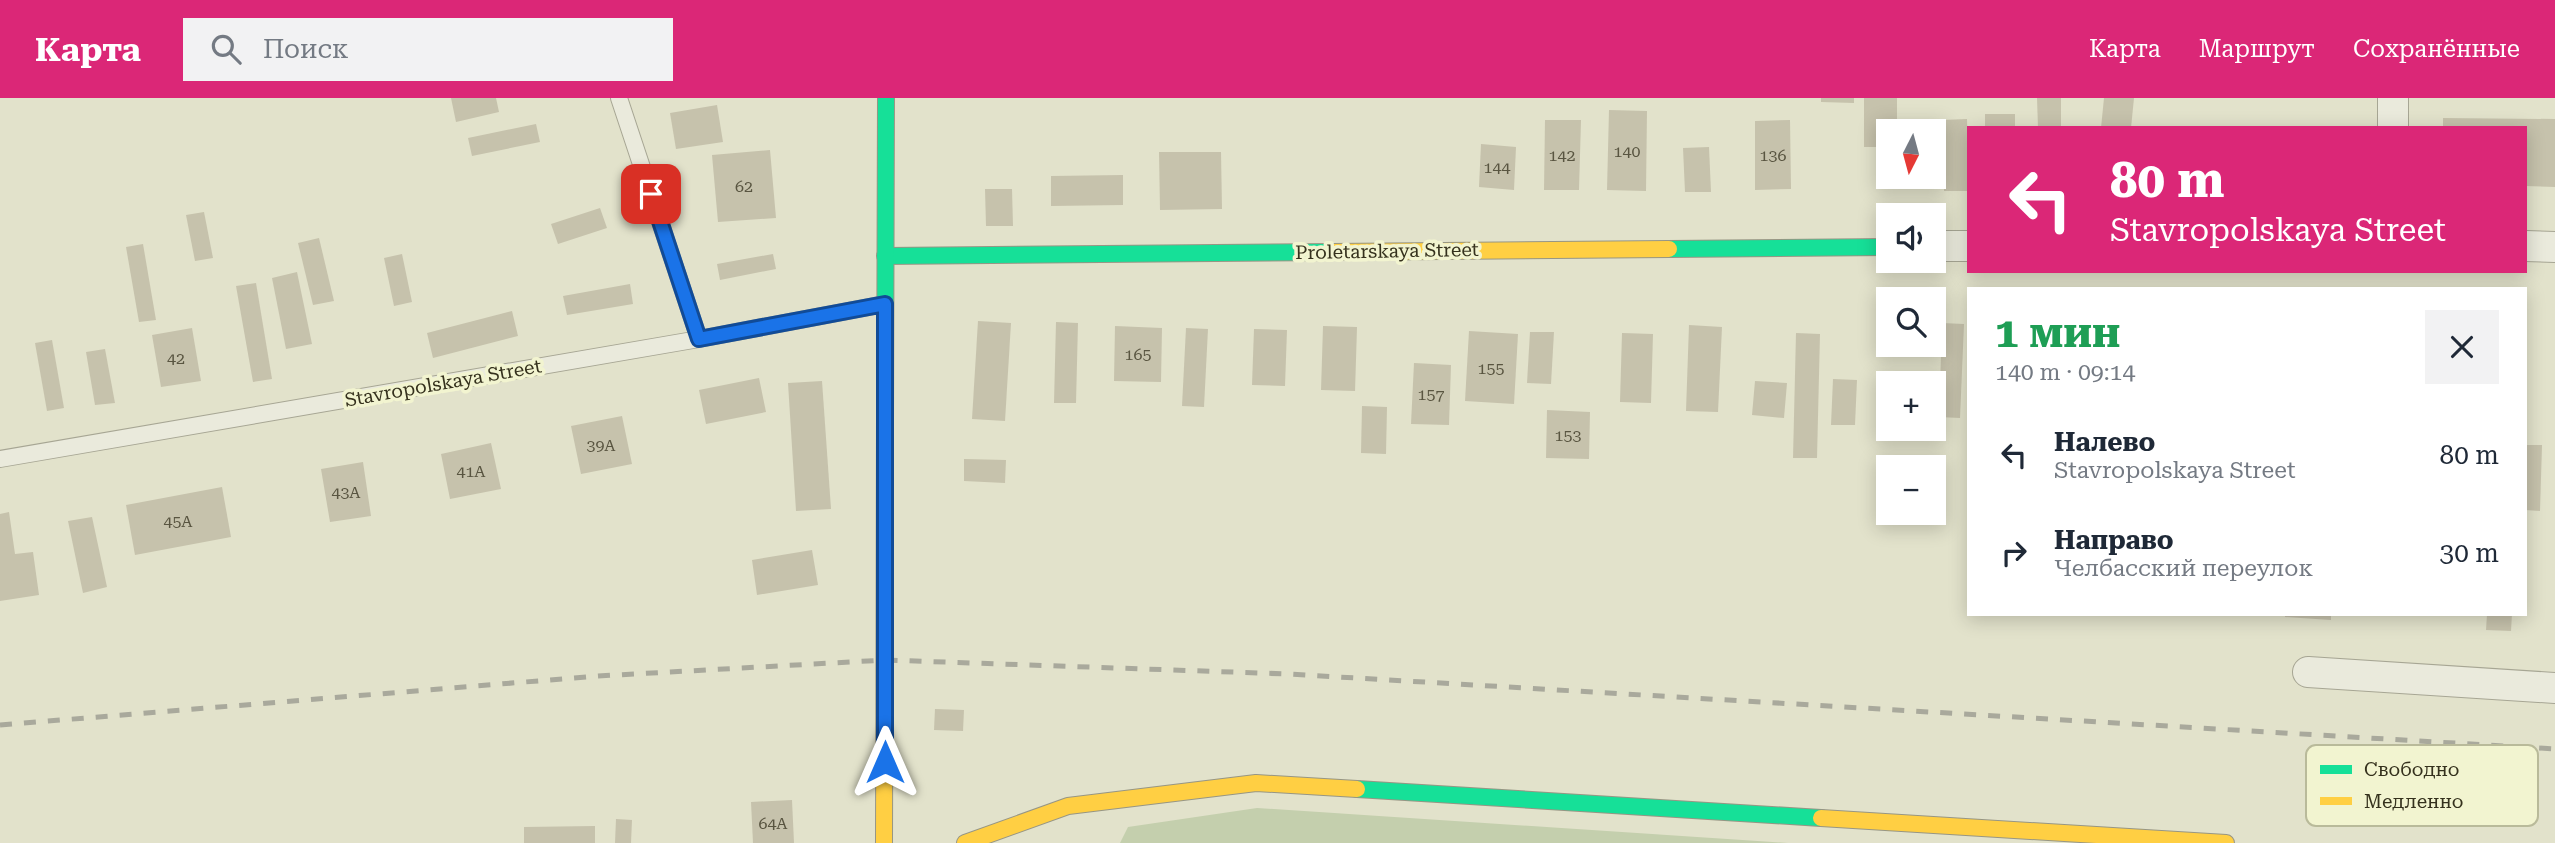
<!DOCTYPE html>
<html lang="ru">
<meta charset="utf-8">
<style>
body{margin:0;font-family:"Roboto Serif",serif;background:#f2f2f3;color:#1f2937;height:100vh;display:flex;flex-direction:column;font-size:26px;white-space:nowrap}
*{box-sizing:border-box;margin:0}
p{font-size:23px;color:#747a83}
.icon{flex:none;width:38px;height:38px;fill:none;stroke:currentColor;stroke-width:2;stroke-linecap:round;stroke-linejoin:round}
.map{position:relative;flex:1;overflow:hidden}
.sheet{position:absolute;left:1967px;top:189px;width:560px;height:329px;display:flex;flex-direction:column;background:#fff;border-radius:0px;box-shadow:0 4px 18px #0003}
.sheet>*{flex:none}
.banner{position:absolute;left:1967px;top:28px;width:560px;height:147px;border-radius:0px;box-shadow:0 4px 18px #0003;background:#db2777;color:#fff;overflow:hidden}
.needle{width:46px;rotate:186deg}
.tools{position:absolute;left:1876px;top:21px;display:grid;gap:14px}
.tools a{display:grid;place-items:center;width:70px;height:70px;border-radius:0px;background:#fff;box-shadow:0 4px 18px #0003;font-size:35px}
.pin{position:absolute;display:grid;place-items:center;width:60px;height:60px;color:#fff;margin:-30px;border-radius:14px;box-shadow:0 4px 10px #0006}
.me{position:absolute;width:77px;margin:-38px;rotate:0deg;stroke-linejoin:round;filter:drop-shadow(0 0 5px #0008)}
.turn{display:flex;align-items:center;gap:24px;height:147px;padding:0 28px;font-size:32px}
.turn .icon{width:91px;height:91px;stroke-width:2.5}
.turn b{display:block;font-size:49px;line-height:60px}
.round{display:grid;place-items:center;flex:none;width:74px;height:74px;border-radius:0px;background:#f2f2f3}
.overview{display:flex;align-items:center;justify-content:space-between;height:119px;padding:0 28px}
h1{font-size:42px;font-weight:700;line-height:52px;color:#1e9e55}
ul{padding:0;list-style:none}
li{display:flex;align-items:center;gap:21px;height:98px;padding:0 28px}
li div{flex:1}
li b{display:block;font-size:26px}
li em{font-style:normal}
header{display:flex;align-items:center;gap:42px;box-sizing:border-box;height:98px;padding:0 35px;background:#db2777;color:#fff}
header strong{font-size:33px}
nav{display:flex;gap:38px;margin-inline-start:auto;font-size:24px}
.search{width:490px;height:63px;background:#f2f2f3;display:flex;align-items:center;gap:18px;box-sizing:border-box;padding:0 24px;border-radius:0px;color:#747a83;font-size:26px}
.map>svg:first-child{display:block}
.cemetery{fill:#c4cfad}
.building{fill:#c6c2ac}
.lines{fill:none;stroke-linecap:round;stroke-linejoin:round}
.lane-casing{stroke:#a7a694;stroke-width:18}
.street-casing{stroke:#a7a694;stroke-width:32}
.fast-casing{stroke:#979684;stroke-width:18}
.slow-casing{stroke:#979684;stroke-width:18}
.lane{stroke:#eaeadc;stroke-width:16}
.street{stroke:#eaeadc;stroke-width:30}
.fast{stroke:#16e098;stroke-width:16}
.slow{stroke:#ffcf43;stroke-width:16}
.rail{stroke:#a9a99c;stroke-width:5;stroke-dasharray:12 12;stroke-linecap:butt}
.route-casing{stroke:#114b97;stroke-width:18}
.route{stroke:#1a73e8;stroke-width:12}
.labels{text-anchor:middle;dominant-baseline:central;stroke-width:7;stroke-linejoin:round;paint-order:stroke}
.number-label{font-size:16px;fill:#595541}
.street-label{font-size:19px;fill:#35311d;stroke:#f2f4d0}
.key{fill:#f2f4d0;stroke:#b9ba9a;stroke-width:2}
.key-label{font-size:19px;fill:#35311d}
</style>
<header>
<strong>Карта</strong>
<div class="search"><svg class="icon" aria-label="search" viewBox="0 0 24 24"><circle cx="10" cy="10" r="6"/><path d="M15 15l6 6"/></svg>Поиск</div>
<nav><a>Карта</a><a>Маршрут</a><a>Сохранённые</a></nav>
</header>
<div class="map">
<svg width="2555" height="745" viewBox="0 0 2555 745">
<rect width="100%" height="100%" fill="#e2e2cb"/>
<path class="cemetery" d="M1257 710 1788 745H1120L1128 729Z"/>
<g class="building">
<path d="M451 0H496L499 14 456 24Z"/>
<path d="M1821 0H1854V5L1821 4Z"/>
<path d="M1864 0H1897V33H1888V49H1864Z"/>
<path d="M2037 0H2061V30H2038Z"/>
<path d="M2104 0H2134L2131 30H2101Z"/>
<path d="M717 7 723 44 676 51 670 15Z"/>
<path d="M1609 12 1647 13 1646 93 1607 92Z"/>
<rect x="1985" y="16" width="30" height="14"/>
<path d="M2443 20 2555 21V89L2525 88V30H2443Z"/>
<path d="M1967 21 1969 93H1944L1942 22Z"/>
<path d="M1545 22H1581L1579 92H1544Z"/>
<path d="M1790 22 1791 91 1755 92V23Z"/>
<path d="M536 26 540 44 472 58 468 40Z"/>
<path d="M1481 46 1516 49 1514 92 1479 89Z"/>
<path d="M1709 49 1711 94H1685L1683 50Z"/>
<path d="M770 52 776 120 718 124 712 57Z"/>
<path d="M1159 54H1221L1222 111 1160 112Z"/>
<path d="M1123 77V107L1051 108V78Z"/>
<path d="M985 91H1012L1013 128H986Z"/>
<path d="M600 110 607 130 558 146 551 126Z"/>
<path d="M204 114 213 160 195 163 186 117Z"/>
<path d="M319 140 334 203 313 207 298 145Z"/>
<path d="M143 146 156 222 139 224 126 149Z"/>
<path d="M402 156 412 204 394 208 384 160Z"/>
<path d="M773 156 776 171 720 182 717 166Z"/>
<path d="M297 174 312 246 286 251 272 180Z"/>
<path d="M256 185 272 281 253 284 236 188Z"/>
<path d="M630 186 633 206 567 217 563 198Z"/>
<path d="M512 213 518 238 433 260 427 235Z"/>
<path d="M978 223 1011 225 1005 323 972 321Z"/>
<path d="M1056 224 1078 225 1076 305H1054Z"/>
<path d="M1942 225 1964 226 1960 320 1939 319Z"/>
<path d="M1689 227 1722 229 1718 314 1686 313Z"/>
<path d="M1115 228 1162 230 1161 284 1114 283Z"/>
<path d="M1323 228 1357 229 1355 293 1321 292Z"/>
<path d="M192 230 201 283 161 289 152 237Z"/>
<path d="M1186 230 1208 231 1204 309 1182 308Z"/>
<path d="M1254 231 1287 232 1285 288 1252 287Z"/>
<path d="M1469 233 1518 236 1514 306 1465 303Z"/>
<path d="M1530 234H1554L1551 286 1527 285Z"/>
<path d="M1622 235 1653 236 1651 305 1620 304Z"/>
<path d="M1796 235 1820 236 1817 360H1793Z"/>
<path d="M52 242 64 310 47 313 35 245Z"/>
<path d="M105 251 115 305 95 307 86 254Z"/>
<path d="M1414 265 1451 267 1449 327 1411 326Z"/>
<path d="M1907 278 1927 279 1926 285H1907Z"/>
<path d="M759 280 766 314 706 326 699 292Z"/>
<path d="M1833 281 1857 282 1855 327H1831Z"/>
<path d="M822 283 831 411 796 413 788 285Z"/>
<path d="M1755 283 1787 285 1784 320 1752 317Z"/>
<path d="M1362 308 1387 309 1386 356 1361 355Z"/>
<path d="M1547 312 1590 314 1589 361 1546 360Z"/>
<path d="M622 318 632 366 581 376 571 328Z"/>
<path d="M491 345 501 391 450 401 441 356Z"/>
<path d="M2525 347H2542L2540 413 2525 412Z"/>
<path d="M964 361 1006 362 1005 385 964 383Z"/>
<path d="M363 364 371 418 330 424 321 371Z"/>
<path d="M222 389 231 439 135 457 126 407Z"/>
<path d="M9 414 15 456 33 454 39 497 0 503V416Z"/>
<path d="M92 419 107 489 83 495 68 423Z"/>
<path d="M812 452 818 487 757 497 752 462Z"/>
<path d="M2285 516H2331V522L2285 519Z"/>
<path d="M2487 516H2512L2511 533 2486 532Z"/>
<path d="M935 611 964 612 963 633 934 632Z"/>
<path d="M792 702 794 745H753L751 704Z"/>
<path d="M616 721 632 722 631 745H615Z"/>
<path d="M595 728V745H524V729Z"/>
</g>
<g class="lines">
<g class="lane-casing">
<g id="lane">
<path d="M619 0 699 241"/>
<path d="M0 361 699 241 885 206"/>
</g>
</g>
<g class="street-casing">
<g id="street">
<path d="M2393 0V30"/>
<path d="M1934 148H1969"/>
<path d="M2525 148 2555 149"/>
<path d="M2308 574 2555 590"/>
</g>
</g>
<g class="fast-casing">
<g id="fast">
<path d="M1669 151 1888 149"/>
<path d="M885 158 1332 154"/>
<path d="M885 322 886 0"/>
<path d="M1357 691 1821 720"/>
</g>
</g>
<g class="slow-casing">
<g id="slow">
<path d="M1332 154 1669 151"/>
<path d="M1821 720 2226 745"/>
<path d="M884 745 885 322"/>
<path d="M965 745 1068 708 1256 685 1357 691"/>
</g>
</g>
<use href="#lane" class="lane"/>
<use href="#street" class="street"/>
<use href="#fast" class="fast"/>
<use href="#slow" class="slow"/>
<path class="rail" d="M0 627 598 578 885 562 1288 576 2555 651"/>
</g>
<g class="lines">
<g class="route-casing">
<path id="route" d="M651 96 699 241 885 206V664"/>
</g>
<use href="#route" class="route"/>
</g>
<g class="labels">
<g class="number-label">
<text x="1627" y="53">140</text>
<text x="1562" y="57">142</text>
<text x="1773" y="57">136</text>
<text x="1497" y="69">144</text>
<text x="744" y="88">62</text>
<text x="1138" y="256">165</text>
<text x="176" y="260">42</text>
<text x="1491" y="270">155</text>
<text x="1431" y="296">157</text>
<text x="1568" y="337">153</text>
<text x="601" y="347">39А</text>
<text x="471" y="373">41А</text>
<text x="346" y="394">43А</text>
<text x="178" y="423">45А</text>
<text x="773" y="725">64А</text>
</g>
<g class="street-label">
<text transform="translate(1387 153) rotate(-1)">Proletarskaya Street</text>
<text transform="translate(443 285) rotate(-10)">Stavropolskaya Street</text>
</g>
</g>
<rect x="2306" y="647" width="232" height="81" rx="10" class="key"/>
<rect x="2320" y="667" width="32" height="9" fill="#16e098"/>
<rect x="2320" y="699" width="32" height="8" fill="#ffcf43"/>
<g class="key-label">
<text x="2364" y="678">Свободно</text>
<text x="2364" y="710">Медленно</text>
</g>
</svg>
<div class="tools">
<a><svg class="needle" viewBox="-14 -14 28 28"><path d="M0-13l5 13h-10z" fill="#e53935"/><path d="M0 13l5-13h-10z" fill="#747a83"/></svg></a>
<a><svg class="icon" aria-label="sound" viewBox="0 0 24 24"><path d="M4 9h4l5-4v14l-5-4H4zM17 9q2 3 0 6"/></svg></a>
<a><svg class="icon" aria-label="search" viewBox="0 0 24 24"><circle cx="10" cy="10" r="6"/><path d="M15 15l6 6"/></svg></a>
<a>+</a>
<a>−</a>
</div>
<div class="pin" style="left:651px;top:96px;background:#d93025"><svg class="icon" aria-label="arrive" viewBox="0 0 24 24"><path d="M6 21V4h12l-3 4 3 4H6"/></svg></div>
<svg class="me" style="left:885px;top:664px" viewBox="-20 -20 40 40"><path d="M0-17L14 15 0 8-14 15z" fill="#1a73e8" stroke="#fff" stroke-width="4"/></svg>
<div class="banner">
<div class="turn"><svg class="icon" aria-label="left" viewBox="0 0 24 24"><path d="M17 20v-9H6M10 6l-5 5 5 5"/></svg><div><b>80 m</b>Stavropolskaya Street</div></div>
</div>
<section class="sheet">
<div class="overview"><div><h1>1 мин</h1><p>140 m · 09:14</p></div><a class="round"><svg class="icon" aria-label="close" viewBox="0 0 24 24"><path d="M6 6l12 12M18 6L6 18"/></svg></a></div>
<ul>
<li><svg class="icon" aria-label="left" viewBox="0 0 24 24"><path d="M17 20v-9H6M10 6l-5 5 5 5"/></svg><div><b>Налево</b><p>Stavropolskaya Street</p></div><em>80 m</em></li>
<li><svg class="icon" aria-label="right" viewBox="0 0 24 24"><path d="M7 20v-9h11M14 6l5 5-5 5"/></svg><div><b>Направо</b><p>Челбасский переулок</p></div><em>30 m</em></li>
</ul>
</section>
</div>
